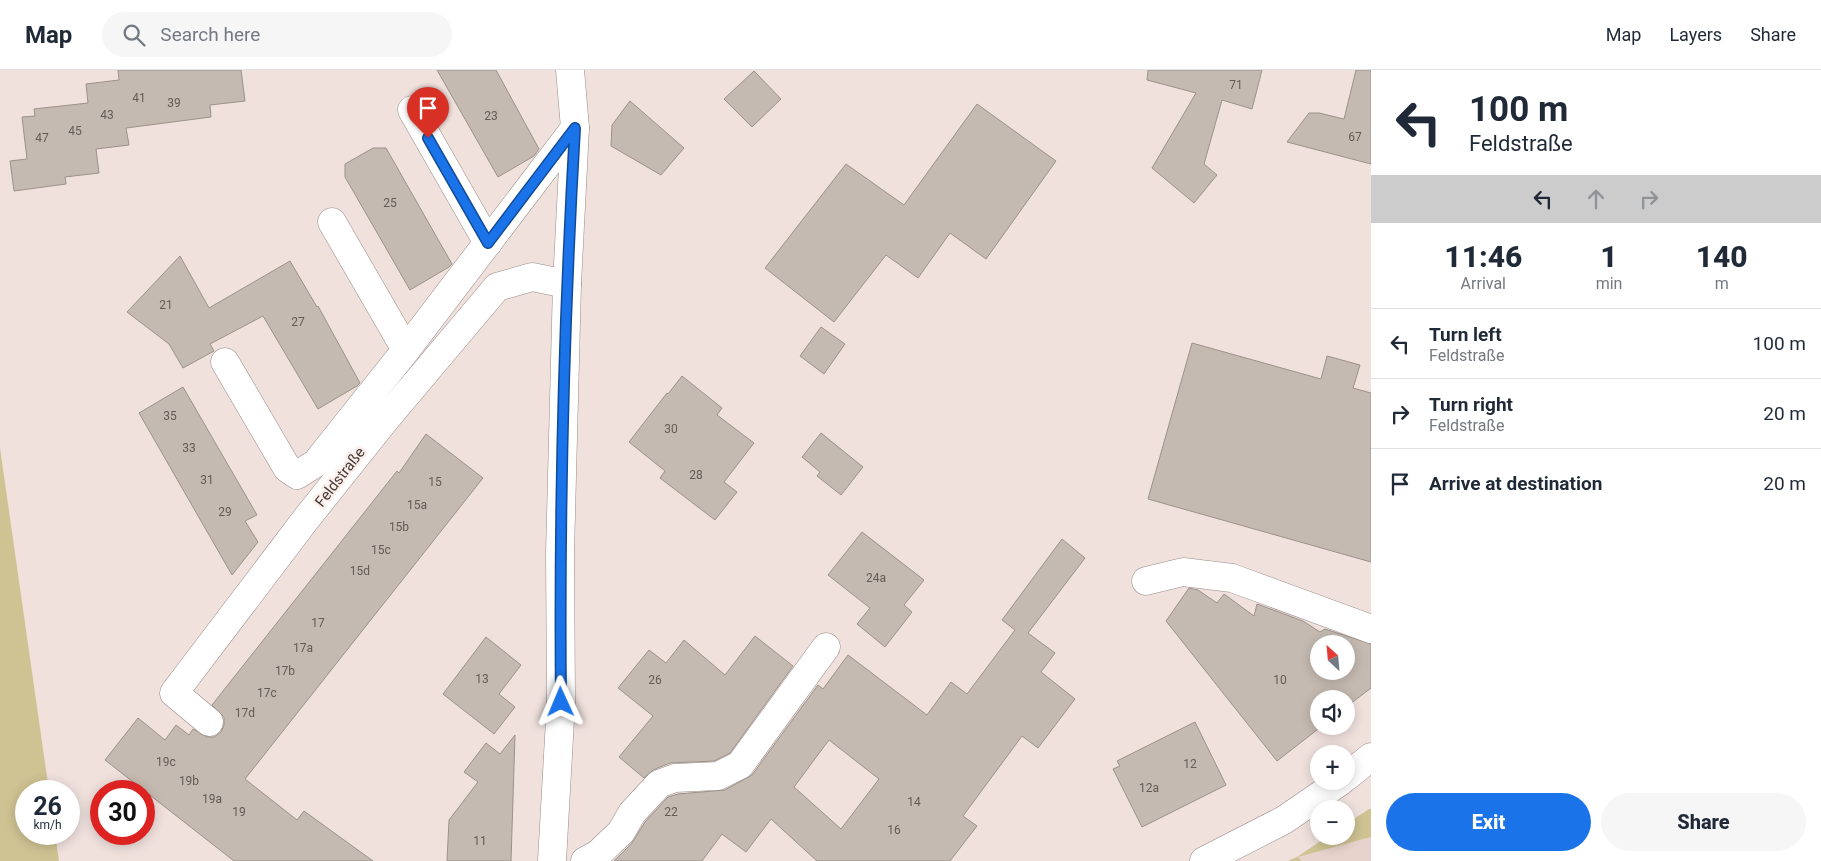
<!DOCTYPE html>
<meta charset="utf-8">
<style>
body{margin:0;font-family:Roboto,sans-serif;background:#f6f6f7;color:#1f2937;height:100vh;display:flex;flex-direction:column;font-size:19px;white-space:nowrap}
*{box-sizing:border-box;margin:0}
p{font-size:16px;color:#747a83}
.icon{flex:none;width:28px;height:28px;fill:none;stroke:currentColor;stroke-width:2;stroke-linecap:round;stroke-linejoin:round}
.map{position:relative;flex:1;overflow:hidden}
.side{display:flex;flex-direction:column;background:#fff;width:450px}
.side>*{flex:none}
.top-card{background:#fff;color:#1f2937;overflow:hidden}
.needle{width:32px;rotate:334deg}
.controls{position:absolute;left:1310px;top:565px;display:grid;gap:10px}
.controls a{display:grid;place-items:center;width:45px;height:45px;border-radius:50%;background:#fff;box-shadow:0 2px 12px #0003;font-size:25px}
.speed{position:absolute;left:15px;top:710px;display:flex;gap:10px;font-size:25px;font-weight:700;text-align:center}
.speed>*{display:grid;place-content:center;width:65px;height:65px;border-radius:50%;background:#fff;box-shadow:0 2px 12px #0003;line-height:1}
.speed small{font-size:12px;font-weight:400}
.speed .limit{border:8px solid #d22;background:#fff;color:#111}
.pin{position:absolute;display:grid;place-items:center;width:42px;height:42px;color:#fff;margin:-51px -21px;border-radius:50% 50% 50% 0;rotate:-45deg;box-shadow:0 0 5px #0007}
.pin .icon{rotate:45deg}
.me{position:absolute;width:55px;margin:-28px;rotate:359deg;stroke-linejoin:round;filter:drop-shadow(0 0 4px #0008)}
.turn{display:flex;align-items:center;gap:18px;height:105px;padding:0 15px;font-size:22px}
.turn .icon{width:65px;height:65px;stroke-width:2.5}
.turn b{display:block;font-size:35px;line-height:42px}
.lanes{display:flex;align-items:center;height:48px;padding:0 15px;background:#0003;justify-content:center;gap:25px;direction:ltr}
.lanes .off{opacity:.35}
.eta{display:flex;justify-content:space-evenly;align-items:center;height:85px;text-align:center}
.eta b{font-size:30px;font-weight:800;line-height:35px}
.button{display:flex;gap:10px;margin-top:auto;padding:10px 15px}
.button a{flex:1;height:58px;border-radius:30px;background:#1a73e8;color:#fff;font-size:20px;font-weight:800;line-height:58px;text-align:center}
.button a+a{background:#f6f6f7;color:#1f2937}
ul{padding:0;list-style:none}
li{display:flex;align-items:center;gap:15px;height:70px;padding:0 15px;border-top:1px solid #e0e1e3}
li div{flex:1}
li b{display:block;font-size:19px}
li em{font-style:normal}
header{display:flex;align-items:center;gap:30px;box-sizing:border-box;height:70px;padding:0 25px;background:#fff;border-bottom:1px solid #e0e1e3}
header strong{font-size:24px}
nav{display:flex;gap:28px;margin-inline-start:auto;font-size:18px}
.search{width:350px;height:45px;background:#f6f6f7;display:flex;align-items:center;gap:12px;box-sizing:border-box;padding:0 18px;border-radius:28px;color:#747a83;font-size:19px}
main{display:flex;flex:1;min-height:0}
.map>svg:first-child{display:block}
.built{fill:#e8d2cc}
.green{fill:#cfc393}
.building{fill:#c5bab1;stroke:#9b9289;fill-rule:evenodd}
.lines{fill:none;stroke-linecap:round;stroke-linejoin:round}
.minor-casing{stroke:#998b88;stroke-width:29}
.minor{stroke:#fff;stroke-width:28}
.route-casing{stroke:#114b97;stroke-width:12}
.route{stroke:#1a73e8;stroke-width:9}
.labels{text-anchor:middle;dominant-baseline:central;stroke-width:5;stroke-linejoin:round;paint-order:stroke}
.number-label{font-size:12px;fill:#625b57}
.street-label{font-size:15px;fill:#413b39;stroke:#fdeeea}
</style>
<header>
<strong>Map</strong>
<div class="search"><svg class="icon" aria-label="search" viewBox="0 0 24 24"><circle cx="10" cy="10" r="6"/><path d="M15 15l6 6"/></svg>Search here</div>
<nav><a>Map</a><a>Layers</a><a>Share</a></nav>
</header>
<main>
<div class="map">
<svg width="1371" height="791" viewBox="0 0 1371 791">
<rect width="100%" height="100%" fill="#f0e1dd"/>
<path class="built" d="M1371 767V791H1288L1297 787Z"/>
<g class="green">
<path d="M0 378 49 721H26V764H55L59 791H0Z"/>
<path d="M1369 739H1371V767L1298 787 1301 791H1288L1297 787 1328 766H1346V754Z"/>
</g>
<g class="building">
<path d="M118 0H241L245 31 210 35 211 47 126 58 129 75 96 79 99 103 65 107 66 114 14 121 10 91 27 89 22 47 35 46 34 39 88 33 86 14 119 10Z"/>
<path d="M437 0H496L539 79 534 86 498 107Z"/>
<path d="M1148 0H1262L1252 39 1222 30 1204 94 1217 105 1194 133 1152 98 1196 23 1147 10Z"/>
<path d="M1356 0H1371V94L1287 72 1309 43H1319L1344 49Z"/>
<path d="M754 1 781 29 752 57 724 29Z"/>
<path d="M630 31 684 78 661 105 611 76 612 55Z"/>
<path d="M977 34 1056 91 986 189 950 163 918 208 886 185 834 252 765 198 846 94 904 135Z"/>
<path d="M373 78H386L452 194 449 197 410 220 345 107V94Z"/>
<path d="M180 186 209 238 290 191 317 237 318 236 360 313 357 316 318 339 263 246 210 274 214 281 183 298 169 274 127 242Z"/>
<path d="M821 257 845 274 824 304 800 286Z"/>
<path d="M1192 273 1321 309 1327 286 1360 295 1353 318 1371 323V492L1148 429Z"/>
<path d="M682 306 722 338 717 345 754 373 724 412 737 422 715 450 660 408 665 401 629 372 667 323 668 324Z"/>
<path d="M183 317 257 445 245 451 258 472 232 505 139 343Z"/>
<path d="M821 363 863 397 841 425 817 406 820 402 802 387Z"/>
<path d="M426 364 483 408 245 709 297 750 304 741 373 791H234L105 690 138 648 165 670 176 655 189 665 193 659 207 667H214L221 662 224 655V647L212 635 397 401 399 403Z"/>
<path d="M862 462 924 510 904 535 912 542 885 577 857 554 870 538 828 505Z"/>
<path d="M1062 469 1085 488 1028 563 1055 583 1041 602 1075 629 1038 678 1022 666 963 746 977 756 950 791H817L771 749 746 782 722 764 702 791H614L632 773 645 752 668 727 678 724 725 720 752 705 818 615 823 619 848 585 927 645 951 612 967 624 1015 560 1002 550ZM829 670 879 709 841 759 794 717Z"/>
<path d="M1189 518 1198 520 1217 533 1224 524 1254 546 1257 534 1303 551 1320 562 1325 559 1371 574V618L1346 637V629H1319V656H1322L1277 691 1166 551ZM1319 574H1346V601H1319Z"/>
<path d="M755 566 793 596 730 683 714 691 670 693 653 700 644 708 619 687 653 646 618 618 649 580 666 593 684 570 725 605Z"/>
<path d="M486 567 521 595 499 624 515 637 494 664 443 624Z"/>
<path d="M1195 652 1226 715 1142 757 1113 699 1120 696 1117 691Z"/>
<path d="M515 665 511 791H447L449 750 478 712 464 702 486 673 500 684Z"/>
</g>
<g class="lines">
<g class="minor-casing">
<g id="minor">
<path d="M412 40 488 173"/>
<path d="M332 152 406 280"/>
<path d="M225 292 287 398 297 405 316 393 406 280 575 58"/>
<path d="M1146 511 1183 502 1232 508 1371 559"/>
<path d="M209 652 174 623 306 449 385 350 497 217 532 207 567 214"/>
<path d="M1346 707 1371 687"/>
<path d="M552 791 561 632 560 483 567 214 575 58 570 0"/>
<path d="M585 791 598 784 621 762 632 743 659 714 675 708 718 706 740 695 826 577"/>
<path d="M1204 791 1284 750 1341 711"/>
</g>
</g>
<use href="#minor" class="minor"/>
</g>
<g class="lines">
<g class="route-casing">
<path id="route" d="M428 68 488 173 575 58C564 249 559 441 561 632"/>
</g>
<use href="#route" class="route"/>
</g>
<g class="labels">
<g class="number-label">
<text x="1236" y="15">71</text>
<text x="139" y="28">41</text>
<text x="174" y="33">39</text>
<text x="107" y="45">43</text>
<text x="491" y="46">23</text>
<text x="75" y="61">45</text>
<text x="1355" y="67">67</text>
<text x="42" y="68">47</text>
<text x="390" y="133">25</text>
<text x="166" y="235">21</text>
<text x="298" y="252">27</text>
<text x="170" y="346">35</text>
<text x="671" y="359">30</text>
<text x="189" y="378">33</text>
<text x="696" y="405">28</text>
<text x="207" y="410">31</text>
<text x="435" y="412">15</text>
<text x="417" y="435">15a</text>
<text x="225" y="442">29</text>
<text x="399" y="457">15b</text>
<text x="381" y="480">15c</text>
<text x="360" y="501">15d</text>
<text x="876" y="508">24a</text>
<text x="318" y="553">17</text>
<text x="303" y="578">17a</text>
<text x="285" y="601">17b</text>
<text x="482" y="609">13</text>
<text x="655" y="610">26</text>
<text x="1280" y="610">10</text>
<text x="267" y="623">17c</text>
<text x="245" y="643">17d</text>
<text x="166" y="692">19c</text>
<text x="1190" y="694">12</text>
<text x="189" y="711">19b</text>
<text x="1149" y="718">12a</text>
<text x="212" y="729">19a</text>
<text x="914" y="732">14</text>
<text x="239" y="742">19</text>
<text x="671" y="742">22</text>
<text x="894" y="760">16</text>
<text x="480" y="771">11</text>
</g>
<g class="street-label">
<text transform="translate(340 407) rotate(-52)">Feldstraße</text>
</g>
</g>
</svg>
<div class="controls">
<a><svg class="needle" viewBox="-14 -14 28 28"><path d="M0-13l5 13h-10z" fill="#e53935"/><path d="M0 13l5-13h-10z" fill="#747a83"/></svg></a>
<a><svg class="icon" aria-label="sound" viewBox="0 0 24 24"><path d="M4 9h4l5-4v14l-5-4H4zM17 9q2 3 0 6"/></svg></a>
<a>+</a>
<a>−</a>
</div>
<div class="speed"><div>26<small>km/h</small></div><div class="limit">30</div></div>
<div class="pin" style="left:428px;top:68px;background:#d93025"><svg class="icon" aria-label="arrive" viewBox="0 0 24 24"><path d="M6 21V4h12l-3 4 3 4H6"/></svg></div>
<svg class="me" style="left:561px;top:632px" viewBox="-20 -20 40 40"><path d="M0-17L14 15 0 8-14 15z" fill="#1a73e8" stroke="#fff" stroke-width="4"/></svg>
</div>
<section class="side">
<div class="top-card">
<div class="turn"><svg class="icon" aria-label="left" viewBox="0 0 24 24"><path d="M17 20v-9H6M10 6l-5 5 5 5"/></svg><div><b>100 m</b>Feldstraße</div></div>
<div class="lanes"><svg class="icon" aria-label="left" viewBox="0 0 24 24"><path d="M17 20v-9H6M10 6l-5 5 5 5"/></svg><svg class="icon off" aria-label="ahead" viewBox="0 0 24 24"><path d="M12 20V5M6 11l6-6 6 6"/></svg><svg class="icon off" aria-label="right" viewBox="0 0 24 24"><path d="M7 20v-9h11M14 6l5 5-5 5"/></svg></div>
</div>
<div class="eta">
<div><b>11:46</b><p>Arrival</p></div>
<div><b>1</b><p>min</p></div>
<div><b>140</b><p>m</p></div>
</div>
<ul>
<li><svg class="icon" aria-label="left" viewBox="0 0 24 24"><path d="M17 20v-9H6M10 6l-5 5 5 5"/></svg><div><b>Turn left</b><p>Feldstraße</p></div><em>100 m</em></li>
<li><svg class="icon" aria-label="right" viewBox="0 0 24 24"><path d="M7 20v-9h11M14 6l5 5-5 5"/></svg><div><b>Turn right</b><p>Feldstraße</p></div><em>20 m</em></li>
<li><svg class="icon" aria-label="arrive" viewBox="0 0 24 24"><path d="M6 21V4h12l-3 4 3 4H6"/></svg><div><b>Arrive at destination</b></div><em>20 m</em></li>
</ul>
<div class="button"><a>Exit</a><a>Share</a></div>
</section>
</main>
